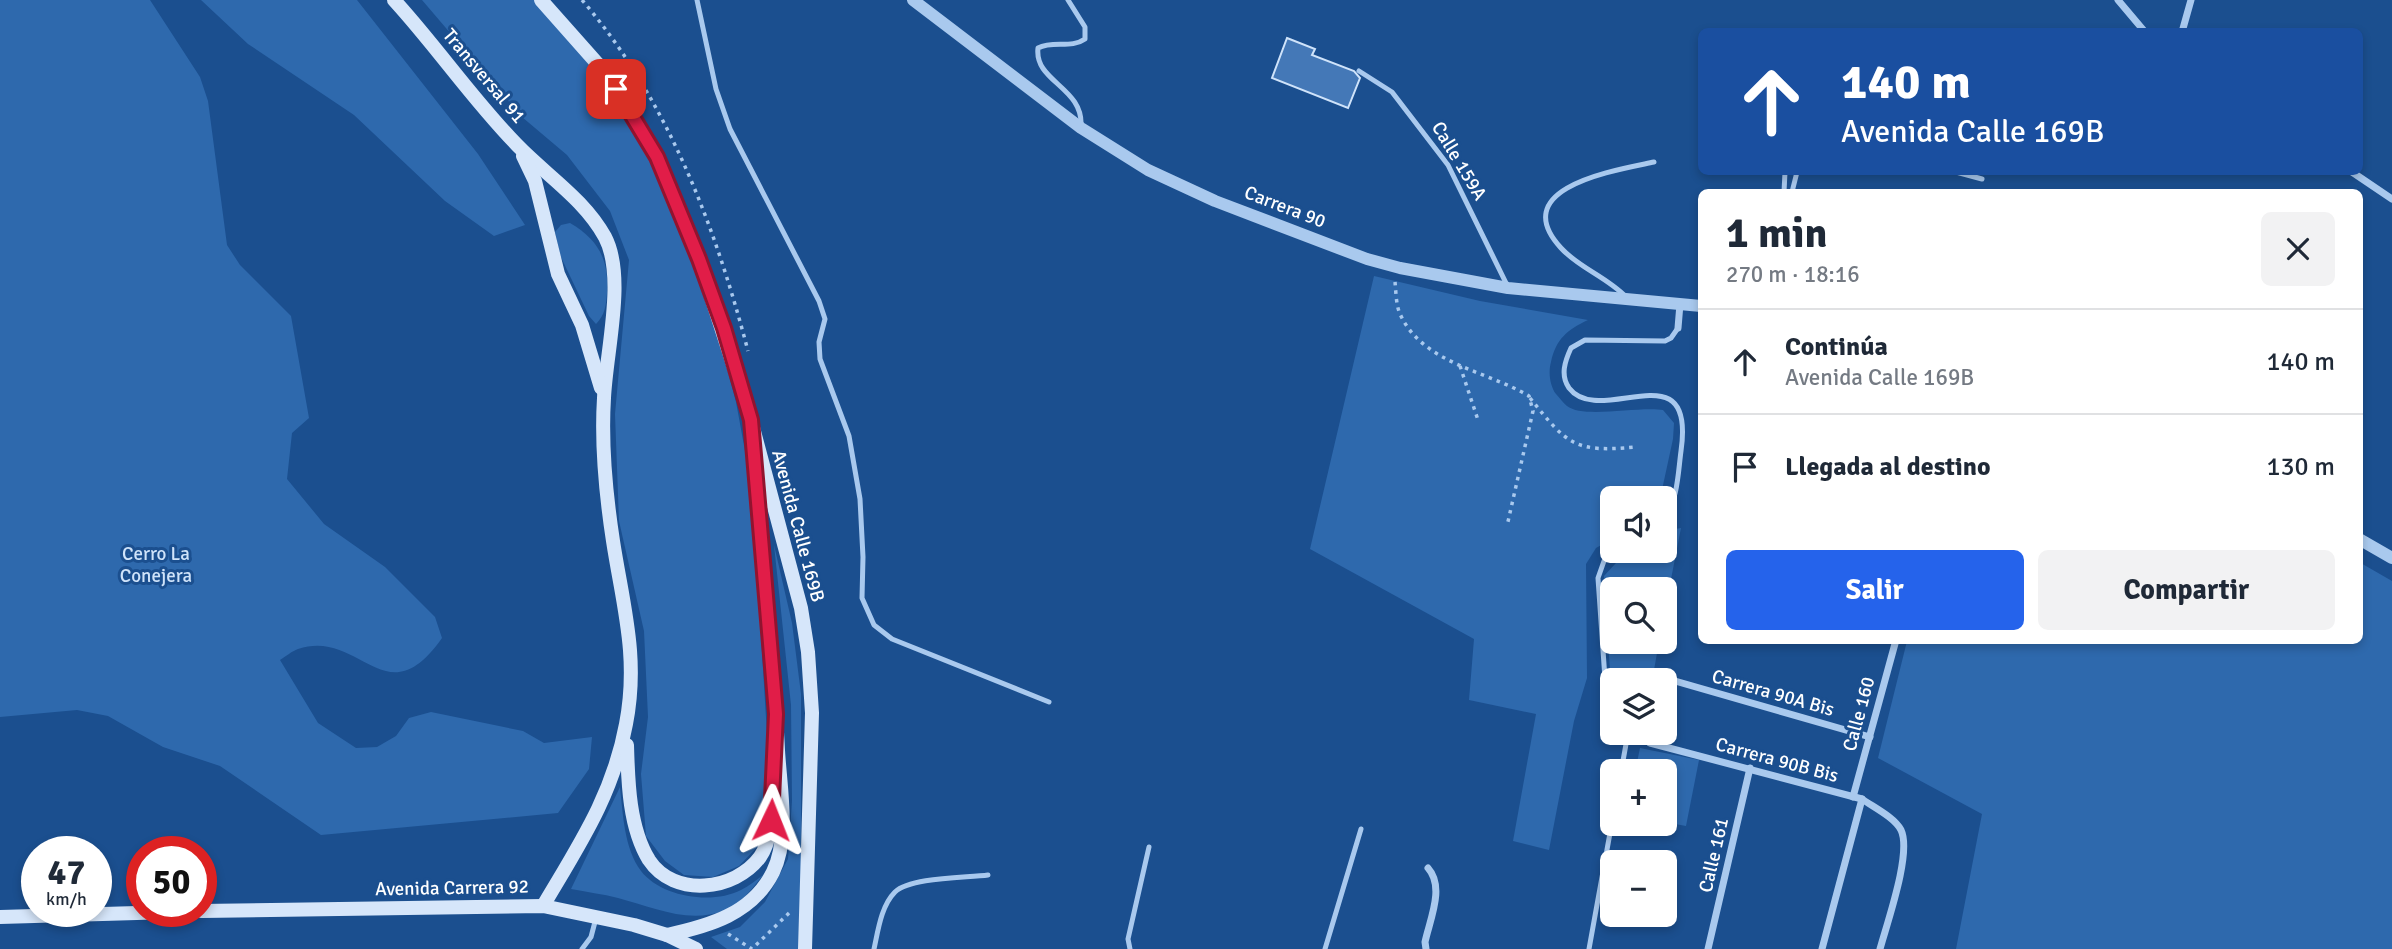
<!DOCTYPE html>
<html lang="es">
<meta charset="utf-8">
<style>
body{margin:0;font-family:Signika,sans-serif;background:#f2f2f3;color:#1f2937;height:100vh;display:flex;flex-direction:column;font-size:26px;white-space:nowrap}
*{box-sizing:border-box;margin:0}
p{font-size:23px;color:#747a83}
.icon{flex:none;width:38px;height:38px;fill:none;stroke:currentColor;stroke-width:2;stroke-linecap:round;stroke-linejoin:round}
.map{position:relative;flex:1;overflow:hidden}
.details{position:absolute;left:1698px;top:189px;width:665px;height:455px;display:flex;flex-direction:column;background:#fff;border-radius:10px;box-shadow:0 4px 10px #0003}
.details>*{flex:none}
.banner{position:absolute;left:1698px;top:28px;width:665px;height:147px;border-radius:10px;box-shadow:0 4px 10px #0003;background:#1a4fa0;color:#fff;overflow:hidden}
.buttons{position:absolute;left:1600px;top:486px;display:grid;gap:14px}
.buttons a{display:grid;place-items:center;width:77px;height:77px;border-radius:10px;background:#fff;box-shadow:0 4px 10px #0003;font-size:35px}
.speed{position:absolute;left:21px;top:836px;display:flex;gap:14px;font-size:35px;font-weight:700;text-align:center}
.speed>*{display:grid;place-content:center;width:91px;height:91px;border-radius:50%;background:#fff;box-shadow:0 4px 10px #0003;line-height:1}
.speed small{font-size:18px;font-weight:400}
.speed .limit{border:10px solid #d22;background:#fff;color:#111}
.pin{position:absolute;display:grid;place-items:center;width:60px;height:60px;color:#fff;margin:-30px;border-radius:14px;box-shadow:0 4px 10px #0006}
.me{position:absolute;width:77px;margin:-38px;rotate:2deg;stroke-linejoin:round;filter:drop-shadow(0 0 5px #0008)}
.turn{display:flex;align-items:center;gap:24px;height:147px;padding:0 28px;font-size:32px}
.turn .icon{width:91px;height:91px;stroke-width:2.5}
.turn b{display:block;font-size:49px;line-height:60px}
.round{display:grid;place-items:center;flex:none;width:74px;height:74px;border-radius:10px;background:#f2f2f3}
.head{display:flex;align-items:center;justify-content:space-between;height:119px;padding:0 28px}
h1{font-size:42px;font-weight:700;line-height:52px}
.button{display:flex;gap:14px;margin-top:auto;padding:14px 28px}
.button a{flex:1;height:80px;border-radius:10px;background:#2563eb;color:#fff;font-size:28px;font-weight:700;line-height:80px;text-align:center}
.button a+a{background:#f2f2f3;color:#1f2937}
ul{padding:0;list-style:none}
li{display:flex;align-items:center;gap:21px;height:105px;padding:0 28px;border-top:2px solid #e0e1e3}
li div{flex:1}
li b{display:block;font-size:26px}
li em{font-style:normal}
.map>svg:first-child{display:block}
.green{fill:#2e69ad}
.building{fill:#4478b7;stroke:#cfe3fa;stroke-width:2}
.lines{fill:none;stroke-linecap:round;stroke-linejoin:round}
.path{stroke:#a9c9ee;stroke-width:3.5;stroke-dasharray:3.5 5;stroke-linecap:butt}
.service{stroke:#a9c9ee;stroke-width:5}
.minor{stroke:#a9c9ee;stroke-width:7}
.tertiary{stroke:#a9c9ee;stroke-width:12}
.secondary{stroke:#d6e6fa;stroke-width:14}
.route-casing{stroke:#92132f;stroke-width:18}
.route{stroke:#e11d48;stroke-width:12}
.labels{text-anchor:middle;dominant-baseline:central;stroke-width:6;stroke-linejoin:round;paint-order:stroke}
.street-label{font-size:19px;fill:#fff;stroke:#1b4f8f}
.park-label{font-size:19px;fill:#cfe3fa;stroke:#1b4f8f}
</style>
<div class="map">
<svg width="2392" height="949" viewBox="0 0 2392 949">
<rect width="100%" height="100%" fill="#1b4f8f"/>
<g class="green">
<path d="M0 0H150L200 77 208 101 227 245 240 265 291 316 309 418 292 433 287 479 324 524 385 567 435 617 442 638C385 719 361 628 298 649 292 651 285 657 280 660L318 723 356 748 377 747 396 736 409 718 431 712 523 731 544 743 592 737 589 769 558 813 321 835 220 766 163 747 108 716 77 710 0 717Z"/>
<path d="M201 0H357L478 154 525 225 494 236 445 201 354 115 248 44Z"/>
<path d="M422 0H538L613 87 659 172 706 289 736 402 752 489 770 783 761 843 739 866 713 877 684 875 665 861 646 836 641 774 648 717 644 631 619 521 615 414 629 260 610 211 567 155 522 117Z"/>
<path d="M570 223C599 240 609 260 607 293 606 305 605 315 596 324L589 316 560 255 555 232 561 225Z"/>
<path d="M1374 276 1480 301 1588 320C1567 330 1556 339 1551 362 1548 372 1550 386 1556 394 1559 397 1563 403 1567 406 1583 419 1639 406 1663 410L1674 423 1673 439 1660 499H1612V539L1596 548 1586 564 1587 678 1574 721 1549 850 1513 841 1536 714 1469 700 1474 639 1310 549Z"/>
<path d="M1681 528 1664 615V590H1612V642H1659L1652 681H1617L1610 671 1604 576 1627 551H1664V531Z"/>
<path d="M774 545 792 623 801 694V949H727L711 937 740 927 765 902 788 859 792 801 791 705Z"/>
<path d="M2359 562 2392 581V949H1956L1982 814 1878 758 1907 641 2359 640Z"/>
<path d="M1640 748 1699 760 1686 826 1664 822V772H1635Z"/>
<path d="M620 787C623 814 624 848 641 871 661 897 712 905 741 890 749 886 756 880 763 875 752 889 741 904 723 911 688 924 652 907 618 898 603 894 586 892 571 889Z"/>
</g>
<path class="building" d="M1287 38 1315 49 1312 55 1354 71 1360 78 1348 108 1272 78Z"/>
<g class="lines">
<g class="path">
<path d="M582 0C667 99 715 225 748 351"/>
<path d="M1395 282C1396 292 1396 305 1400 314 1423 364 1485 370 1529 396L1533 411 1507 526"/>
<path d="M1460 366 1478 420"/>
<path d="M1530 398C1567 444 1574 453 1635 447"/>
<path d="M728 934 752 949 789 913"/>
</g>
<g class="service">
<path d="M697 0 716 89 730 129 819 301 825 319 819 342 820 359 849 436 860 499 863 557 862 598 874 625 892 639 1049 702"/>
<path d="M1068 0 1085 27V39C1071 49 1053 40 1038 48 1034 82 1084 87 1081 127"/>
<path d="M1359 71 1392 92 1448 165 1507 285"/>
<path d="M1956 172 1982 179"/>
<path d="M1784 192 1785 172"/>
<path d="M1792 192 1797 172"/>
<path d="M1626 297C1607 277 1579 268 1561 248 1505 187 1617 170 1654 162"/>
<path d="M1664 518C1678 500 1678 473 1681 451 1696 347 1600 429 1569 388 1560 375 1565 361 1571 348L1585 340 1665 341 1671 338 1678 328"/>
<path d="M1612 690 1605 679 1598 578 1604 561 1614 551"/>
<path d="M1621 772 1628 733"/>
<path d="M582 949 591 937 596 918"/>
<path d="M874 949C878 931 881 906 895 892 911 877 966 878 988 875"/>
<path d="M1130 949 1128 939 1149 847"/>
<path d="M1325 949 1361 829"/>
<path d="M1589 949 1612 822"/>
</g>
<g class="minor">
<path d="M2118 0 2145 32"/>
<path d="M2182 32 2191 0"/>
<path d="M2352 172 2392 199"/>
<path d="M1678 328 1680 304"/>
<path d="M1668 679 1870 737"/>
<path d="M1650 743 1862 799C1873 807 1894 817 1901 830 1912 853 1887 923 1880 949"/>
<path d="M1853 797 1896 640"/>
<path d="M1426 949 1425 942C1430 919 1445 887 1428 868"/>
<path d="M1708 949 1750 768"/>
<path d="M1822 949 1862 799"/>
</g>
<g class="tertiary">
<path d="M913 0 1081 128 1148 170 1215 201 1367 259 1400 268 1508 288 1701 306"/>
<path d="M2359 539 2392 558"/>
</g>
<g class="secondary">
<path d="M394 0C437 47 473 100 517 145 547 176 584 199 605 237 626 277 606 352 604 398 601 445 606 495 613 541 623 606 639 657 626 724 613 795 579 845 543 906"/>
<path d="M541 0 603 70 629 108 657 157 699 259 751 420 801 608 808 652 812 713 805 949"/>
<path d="M523 156 535 181 558 274 582 325 601 388"/>
<path d="M627 745C628 782 629 827 649 860 674 898 735 891 760 857 773 838 771 811 772 789"/>
<path d="M201 911 543 906 634 925 667 935 696 949"/>
<path d="M0 917 171 912"/>
<path d="M667 935C709 926 752 914 773 872 790 837 780 788 778 750 773 654 764 559 755 463"/>
</g>
</g>
<g class="lines">
<g class="route-casing">
<path id="route" d="M616 89 657 157 699 259 724 328 751 420 776 714 771 820"/>
</g>
<use href="#route" class="route"/>
</g>
<g class="labels">
<g class="street-label">
<text transform="translate(484 76) rotate(50)">Transversal 91</text>
<text transform="translate(1459 161) rotate(59)">Calle 159A</text>
<text transform="translate(1285 207) rotate(21)">Carrera 90</text>
<text transform="translate(798 526) rotate(75)">Avenida Calle 169B</text>
<text transform="translate(1773 693) rotate(16)">Carrera 90A Bis</text>
<text transform="translate(1859 714) rotate(-75)">Calle 160</text>
<text transform="translate(1777 760) rotate(15)">Carrera 90B Bis</text>
<text transform="translate(1714 855) rotate(-77)">Calle 161</text>
<text transform="translate(452 888) rotate(-1)">Avenida Carrera 92</text>
</g>
<g class="park-label">
<text x="156" y="554">Cerro La<tspan x="156" dy="22">Conejera</tspan></text>
</g>
</g>
</svg>
<div class="buttons">
<a><svg class="icon" aria-label="sound" viewBox="0 0 24 24"><path d="M4 9h4l5-4v14l-5-4H4zM17 9q2 3 0 6"/></svg></a>
<a><svg class="icon" aria-label="search" viewBox="0 0 24 24"><circle cx="10" cy="10" r="6"/><path d="M15 15l6 6"/></svg></a>
<a><svg class="icon" aria-label="layers" viewBox="0 0 24 24"><path d="M12 4l9 5-9 5-9-5zM3 14l9 5 9-5"/></svg></a>
<a>+</a>
<a>−</a>
</div>
<div class="speed"><div>47<small>km/h</small></div><div class="limit">50</div></div>
<div class="pin" style="left:616px;top:89px;background:#d93025"><svg class="icon" aria-label="arrive" viewBox="0 0 24 24"><path d="M6 21V4h12l-3 4 3 4H6"/></svg></div>
<svg class="me" style="left:771px;top:820px" viewBox="-20 -20 40 40"><path d="M0-17L14 15 0 8-14 15z" fill="#e11d48" stroke="#fff" stroke-width="4"/></svg>
<div class="banner">
<div class="turn"><svg class="icon" aria-label="ahead" viewBox="0 0 24 24"><path d="M12 20V5M6 11l6-6 6 6"/></svg><div><b>140 m</b>Avenida Calle 169B</div></div>
</div>
<section class="details">
<div class="head"><div><h1>1 min</h1><p>270 m · 18:16</p></div><a class="round"><svg class="icon" aria-label="close" viewBox="0 0 24 24"><path d="M6 6l12 12M18 6L6 18"/></svg></a></div>
<ul>
<li><svg class="icon" aria-label="ahead" viewBox="0 0 24 24"><path d="M12 20V5M6 11l6-6 6 6"/></svg><div><b>Continúa</b><p>Avenida Calle 169B</p></div><em>140 m</em></li>
<li><svg class="icon" aria-label="arrive" viewBox="0 0 24 24"><path d="M6 21V4h12l-3 4 3 4H6"/></svg><div><b>Llegada al destino</b></div><em>130 m</em></li>
</ul>
<div class="button"><a>Salir</a><a>Compartir</a></div>
</section>
</div>
